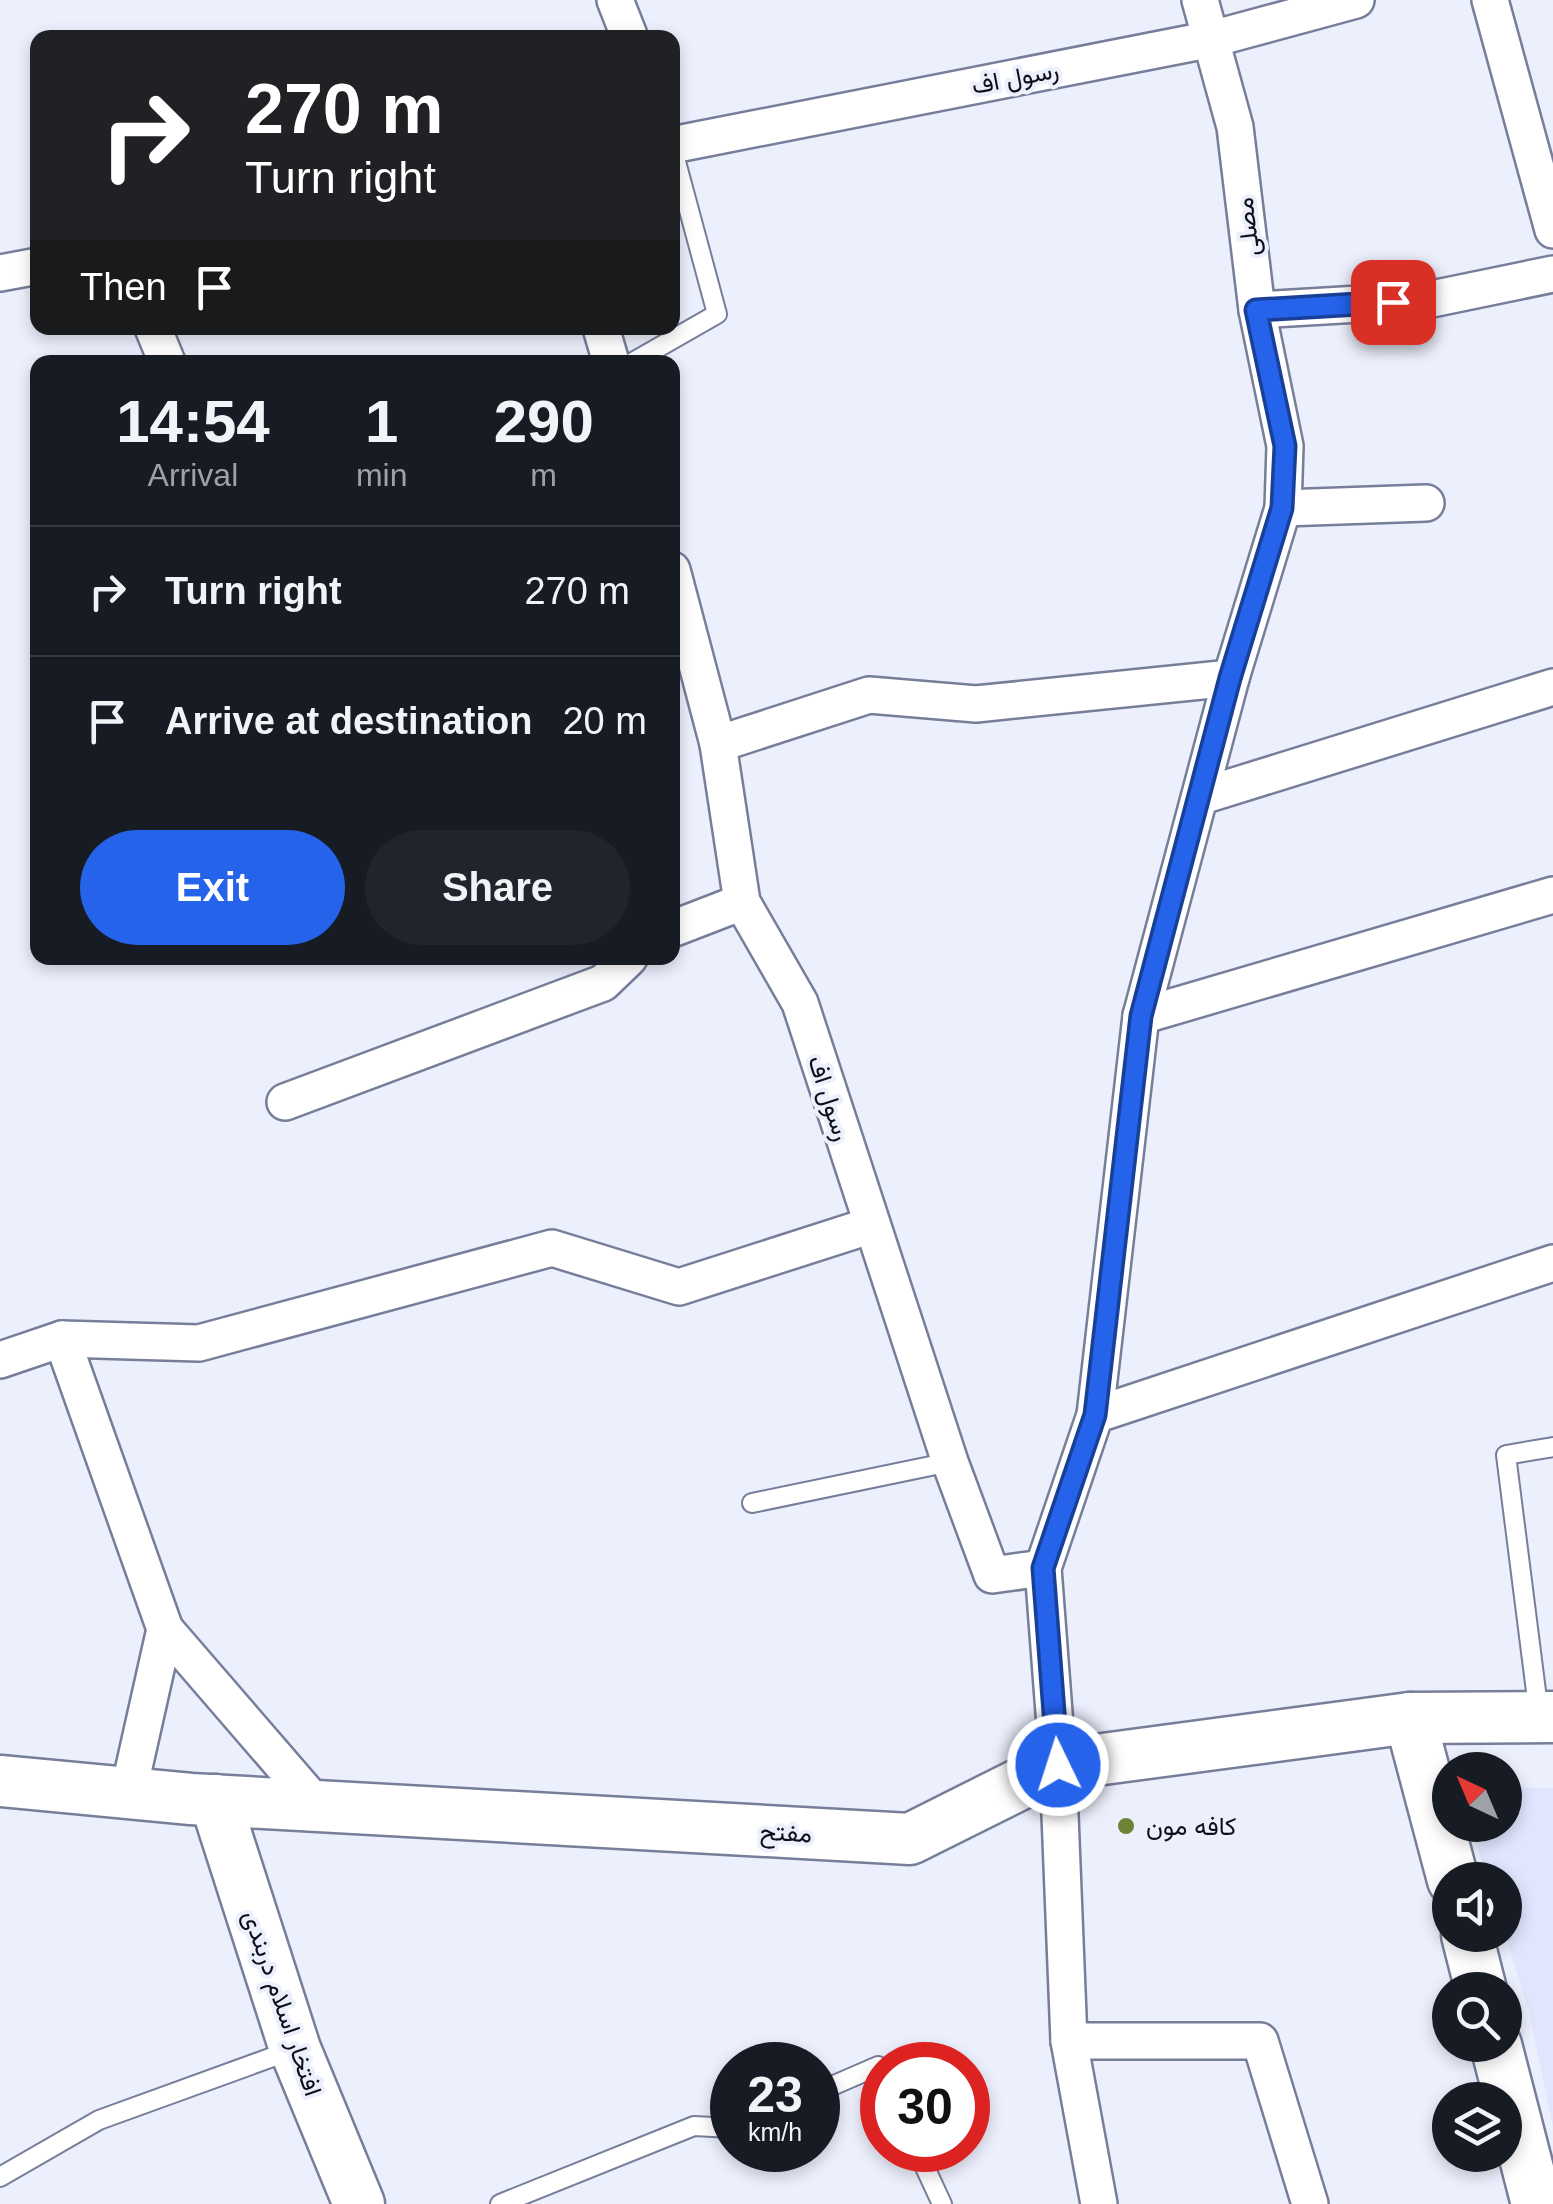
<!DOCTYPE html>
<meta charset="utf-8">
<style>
body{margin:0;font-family:Helvetica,Vazirmatn,sans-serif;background:#20242c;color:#f1f3f6;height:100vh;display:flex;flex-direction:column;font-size:38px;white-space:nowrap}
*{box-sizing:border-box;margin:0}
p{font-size:32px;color:#9ea1a6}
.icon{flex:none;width:55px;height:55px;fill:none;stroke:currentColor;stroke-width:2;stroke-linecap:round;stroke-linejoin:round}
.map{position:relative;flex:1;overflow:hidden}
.drawer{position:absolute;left:30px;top:355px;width:650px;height:610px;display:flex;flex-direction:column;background:#171b24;border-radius:20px;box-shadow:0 5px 15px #0003}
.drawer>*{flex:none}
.banner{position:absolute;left:30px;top:30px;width:650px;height:305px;border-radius:20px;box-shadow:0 5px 15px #0003;background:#202124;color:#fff;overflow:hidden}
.needle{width:65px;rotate:316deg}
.fabs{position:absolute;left:1432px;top:1752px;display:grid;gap:20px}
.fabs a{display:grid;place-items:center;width:90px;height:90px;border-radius:50%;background:#171b24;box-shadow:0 5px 15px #0003;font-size:50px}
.speed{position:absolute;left:710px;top:2042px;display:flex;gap:20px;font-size:50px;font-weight:700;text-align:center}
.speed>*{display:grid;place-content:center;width:130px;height:130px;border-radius:50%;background:#171b24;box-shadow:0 5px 15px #0003;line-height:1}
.speed small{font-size:25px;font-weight:400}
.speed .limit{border:15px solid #d22;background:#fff;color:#111}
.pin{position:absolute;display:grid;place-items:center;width:85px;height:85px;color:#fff;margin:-42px;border-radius:20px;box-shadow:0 5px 15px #0006}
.me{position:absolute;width:110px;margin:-55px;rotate:356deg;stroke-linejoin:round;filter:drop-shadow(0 0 8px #0008)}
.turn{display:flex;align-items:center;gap:35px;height:210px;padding:0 50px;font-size:45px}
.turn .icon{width:130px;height:130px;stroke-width:2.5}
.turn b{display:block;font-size:70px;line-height:85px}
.then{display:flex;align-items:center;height:95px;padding:0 50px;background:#0003;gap:20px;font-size:38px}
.eta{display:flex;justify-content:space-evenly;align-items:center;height:170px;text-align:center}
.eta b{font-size:60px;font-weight:800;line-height:70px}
.button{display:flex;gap:20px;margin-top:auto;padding:20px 50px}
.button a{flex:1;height:115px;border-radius:60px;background:#2563eb;color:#fff;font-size:40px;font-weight:800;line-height:115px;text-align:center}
.button a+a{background:#20242c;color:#f1f3f6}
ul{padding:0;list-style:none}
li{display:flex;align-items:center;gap:30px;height:130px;padding:0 50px;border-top:2px solid #363941}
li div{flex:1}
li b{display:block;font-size:38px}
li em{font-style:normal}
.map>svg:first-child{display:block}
.built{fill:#e0e6fe}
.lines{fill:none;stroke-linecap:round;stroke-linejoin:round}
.lane-casing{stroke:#767e9a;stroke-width:22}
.street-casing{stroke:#767e9a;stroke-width:40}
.secondary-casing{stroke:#767e9a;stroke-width:55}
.lane{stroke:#fff;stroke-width:18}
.street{stroke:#fff;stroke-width:35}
.secondary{stroke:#fff;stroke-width:50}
.route-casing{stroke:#184099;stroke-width:25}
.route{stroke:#2563eb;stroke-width:18}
.poi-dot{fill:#6d8335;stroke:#eceffc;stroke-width:4}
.labels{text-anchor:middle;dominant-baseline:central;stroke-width:8;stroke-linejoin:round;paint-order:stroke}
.street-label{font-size:25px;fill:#0d101a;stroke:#eceffc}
.poi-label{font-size:25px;fill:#0d101a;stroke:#eceffc;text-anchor:start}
</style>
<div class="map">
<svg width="1553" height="2204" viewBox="0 0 1553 2204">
<rect width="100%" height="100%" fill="#eceffc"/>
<path class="built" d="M1505 1787 1553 1788V2126L1529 2012 1505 1935V1880H1487L1471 1825H1505Z"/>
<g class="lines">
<g class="lane-casing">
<g id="lane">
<path d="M633 362 717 314 672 147"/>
<path d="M752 1503 950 1462"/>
<path d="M1539 1715 1506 1455 1553 1447"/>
<path d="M818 2092 878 2066 882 2075"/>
<path d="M917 2150 942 2204"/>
<path d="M0 2177 99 2120 292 2050"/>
<path d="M500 2204 694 2126 732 2128"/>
</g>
</g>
<g class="street-casing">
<g id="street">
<path d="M615 0 630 38"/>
<path d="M1490 0 1553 230"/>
<path d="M672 145 1212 39 1356 0"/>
<path d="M0 273 38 266"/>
<path d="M1257 310 1427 300 1553 274"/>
<path d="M153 328 167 362"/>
<path d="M601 328 611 362"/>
<path d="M1283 508 1426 503"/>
<path d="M672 570 718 744 742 902 800 1003 950 1462 992 1575 1043 1568"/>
<path d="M718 744 869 695 976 704 1231 678"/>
<path d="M1202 796 1553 687"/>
<path d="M672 929 742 902"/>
<path d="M1141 1016 1553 895"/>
<path d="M285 1102 603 983 629 958"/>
<path d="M62 1339 165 1629 128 1794"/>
<path d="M0 1360 62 1339 199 1343 552 1248 679 1287 872 1225"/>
<path d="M1095 1415 1553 1263"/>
<path d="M165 1629 317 1805"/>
<path d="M1069 2041H1260L1310 2204"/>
<path d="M1099 2204 1069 2041 1058 1765 1043 1568 1095 1415 1141 1016 1231 678 1283 508 1285 446 1257 310 1235 127 1200 0"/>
</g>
</g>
<g class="secondary-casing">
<g id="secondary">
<path d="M1410 1718 1453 1880"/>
<path d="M0 1781 191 1799 910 1839 1058 1765 1410 1718 1553 1717"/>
<path d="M215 1800 295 2049 359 2204"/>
<path d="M1467 1935 1481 1990"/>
<path d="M1496 2045 1537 2204"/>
</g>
</g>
<use href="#lane" class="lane"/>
<use href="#street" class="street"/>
<use href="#secondary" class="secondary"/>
</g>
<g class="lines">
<g class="route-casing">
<path id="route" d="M1058 1765 1043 1568 1095 1415 1141 1016 1230 678 1282 508 1285 446 1256 310 1393 302"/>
</g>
<use href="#route" class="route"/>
</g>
<circle class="poi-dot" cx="1126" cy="1826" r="10"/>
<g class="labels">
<g class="street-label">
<text transform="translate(1015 77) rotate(-11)">رسول اف</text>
<text transform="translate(1247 227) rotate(-97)">مصلی</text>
<text transform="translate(830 1098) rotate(72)">رسول اف</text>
<text transform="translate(786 1832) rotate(3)">مفتح</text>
<text transform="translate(283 2003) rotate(71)">افتخار اسلام دربندی</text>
</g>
<g class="poi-label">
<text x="1146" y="1826">کافه مون</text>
</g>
</g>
</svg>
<div class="fabs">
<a><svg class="needle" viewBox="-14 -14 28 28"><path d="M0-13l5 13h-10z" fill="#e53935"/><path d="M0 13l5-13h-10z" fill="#9ea1a6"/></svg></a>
<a><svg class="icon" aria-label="sound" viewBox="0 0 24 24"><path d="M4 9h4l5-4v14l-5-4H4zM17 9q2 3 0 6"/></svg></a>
<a><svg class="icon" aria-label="search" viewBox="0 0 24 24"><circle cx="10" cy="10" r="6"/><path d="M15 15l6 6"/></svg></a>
<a><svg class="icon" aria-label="layers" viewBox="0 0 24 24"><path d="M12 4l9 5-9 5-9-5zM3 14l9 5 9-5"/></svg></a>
</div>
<div class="speed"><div>23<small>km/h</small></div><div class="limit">30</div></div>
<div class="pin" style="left:1393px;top:302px;background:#d93025"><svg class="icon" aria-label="arrive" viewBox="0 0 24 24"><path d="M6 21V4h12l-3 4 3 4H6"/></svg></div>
<svg class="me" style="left:1058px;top:1765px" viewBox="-20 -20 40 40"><circle r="17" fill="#2563eb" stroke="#fff" stroke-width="3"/><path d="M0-11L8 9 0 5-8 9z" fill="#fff"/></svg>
<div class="banner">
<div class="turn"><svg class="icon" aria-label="right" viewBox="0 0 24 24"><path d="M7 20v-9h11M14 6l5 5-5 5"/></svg><div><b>270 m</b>Turn right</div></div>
<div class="then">Then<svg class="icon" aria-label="arrive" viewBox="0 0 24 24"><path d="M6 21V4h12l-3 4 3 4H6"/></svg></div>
</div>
<section class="drawer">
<div class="eta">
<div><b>14:54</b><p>Arrival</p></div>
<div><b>1</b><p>min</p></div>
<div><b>290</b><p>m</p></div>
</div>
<ul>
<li><svg class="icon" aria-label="right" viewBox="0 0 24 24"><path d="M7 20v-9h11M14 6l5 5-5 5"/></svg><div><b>Turn right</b></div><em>270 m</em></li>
<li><svg class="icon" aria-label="arrive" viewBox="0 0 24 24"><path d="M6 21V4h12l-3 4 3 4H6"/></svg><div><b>Arrive at destination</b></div><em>20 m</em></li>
</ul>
<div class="button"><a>Exit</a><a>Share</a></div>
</section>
</div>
